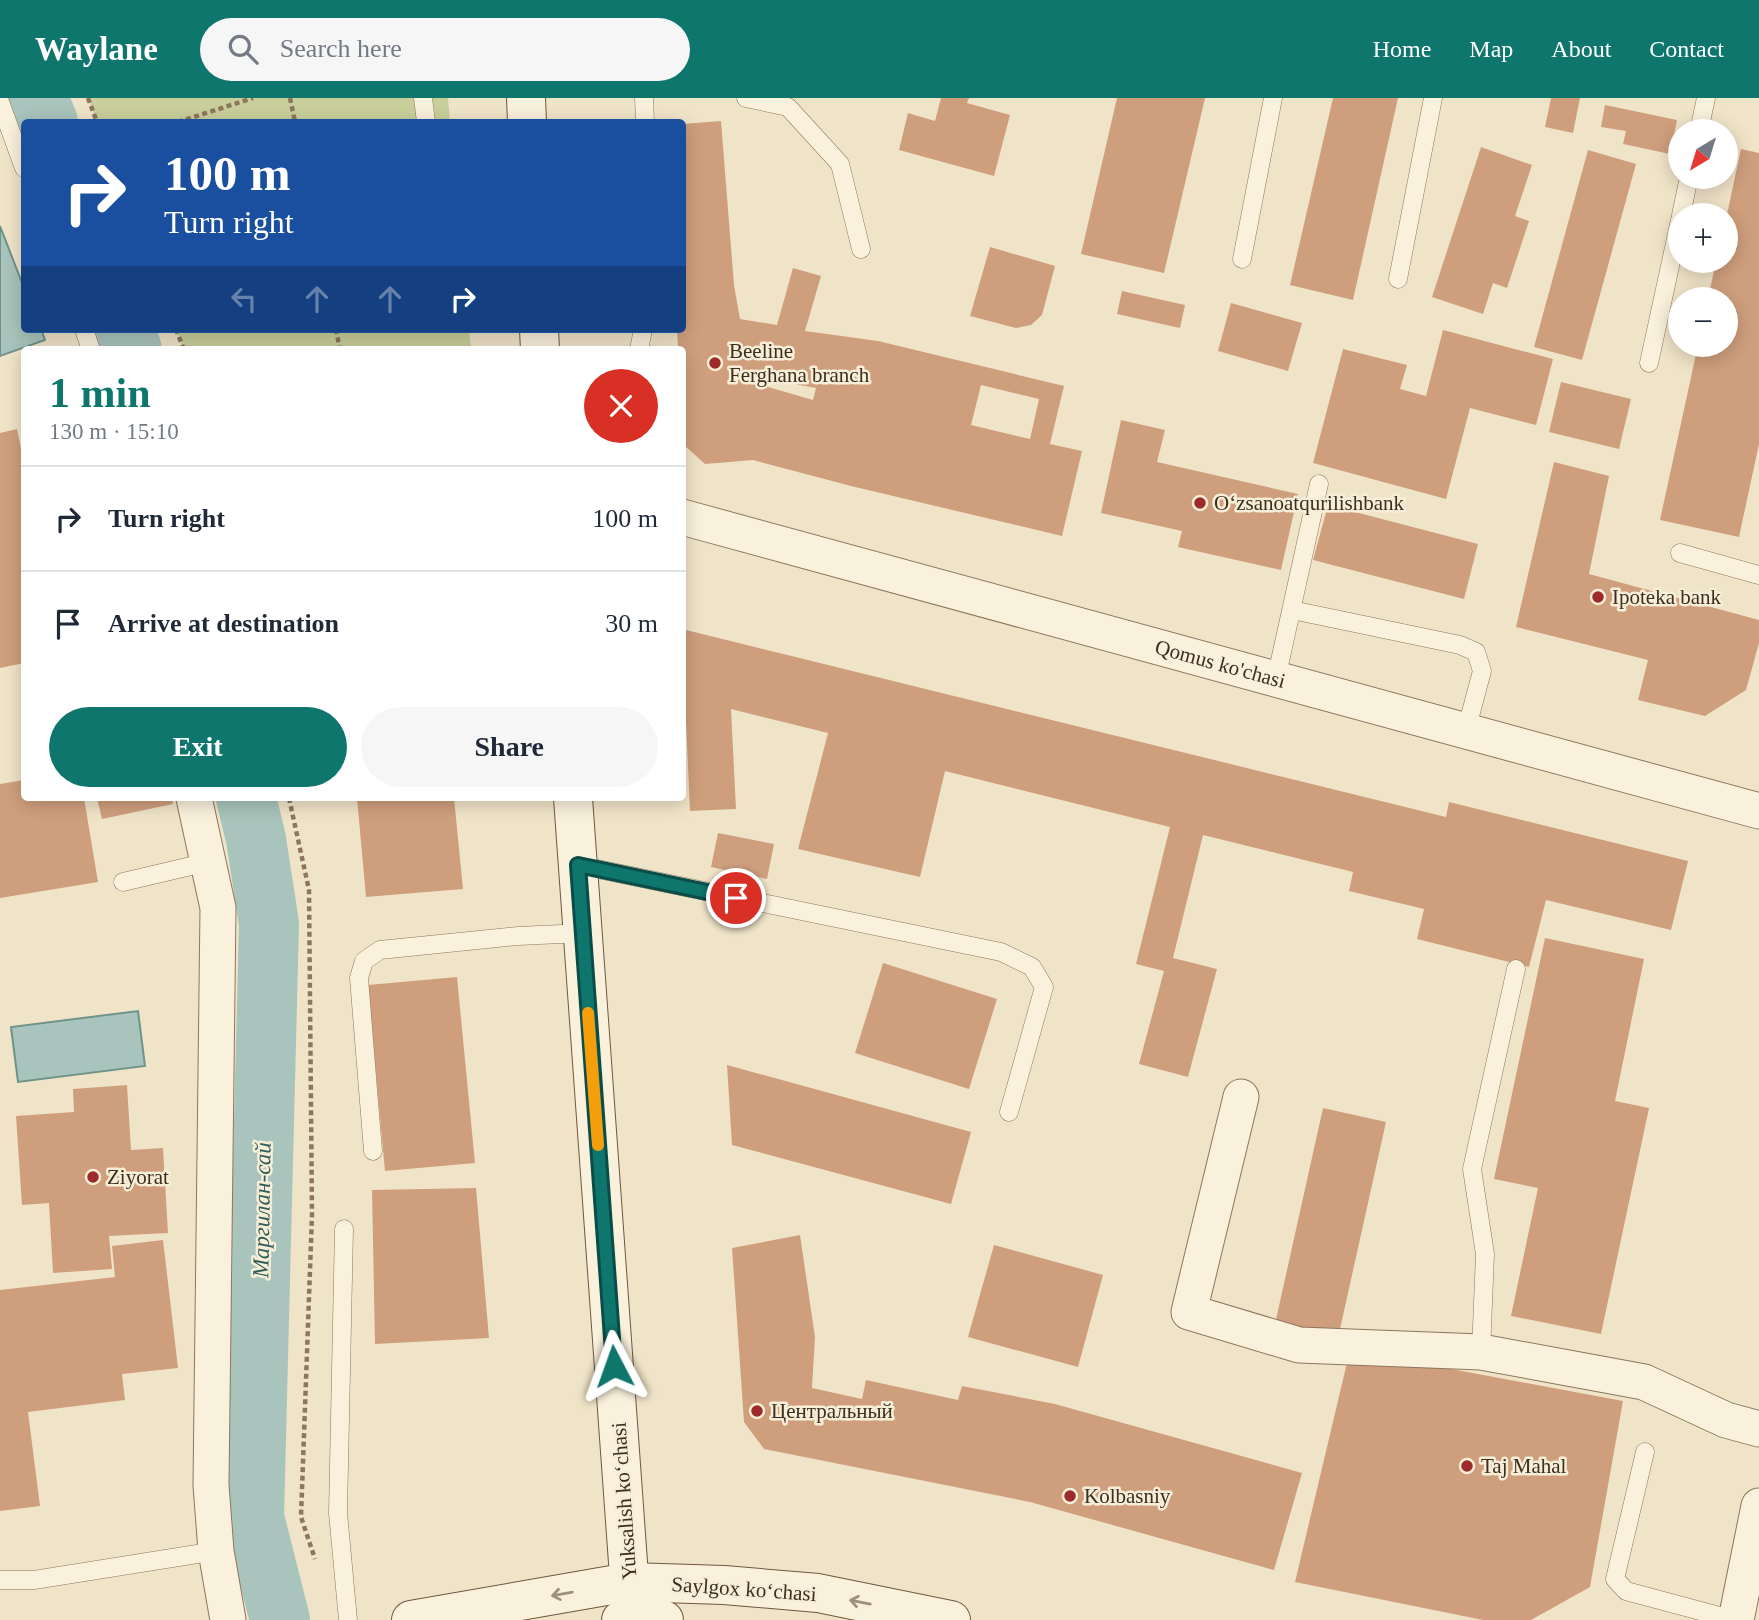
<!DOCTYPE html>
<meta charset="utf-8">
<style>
body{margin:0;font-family:"Times New Roman",serif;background:#f6f6f7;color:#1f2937;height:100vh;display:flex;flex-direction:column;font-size:26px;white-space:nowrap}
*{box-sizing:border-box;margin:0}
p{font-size:23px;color:#747a83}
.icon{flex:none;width:38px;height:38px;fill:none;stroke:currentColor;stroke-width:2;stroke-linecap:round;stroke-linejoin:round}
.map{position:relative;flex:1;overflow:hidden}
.side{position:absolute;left:21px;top:248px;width:665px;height:455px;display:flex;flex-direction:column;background:#fff;border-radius:7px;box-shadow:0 4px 18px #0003}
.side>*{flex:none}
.top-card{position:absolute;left:21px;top:21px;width:665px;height:214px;border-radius:7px;box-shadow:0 4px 18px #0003;background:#1a4fa0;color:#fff;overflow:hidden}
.needle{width:46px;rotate:218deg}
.fabs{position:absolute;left:1668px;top:21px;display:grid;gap:14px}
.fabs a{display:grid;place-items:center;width:70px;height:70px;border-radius:50%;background:#fff;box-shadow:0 4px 18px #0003;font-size:35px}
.pin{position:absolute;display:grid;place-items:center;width:60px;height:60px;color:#fff;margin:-30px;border:4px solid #fff;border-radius:50%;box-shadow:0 2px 7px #0007}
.me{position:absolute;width:77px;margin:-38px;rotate:356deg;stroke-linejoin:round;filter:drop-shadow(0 0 5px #0008)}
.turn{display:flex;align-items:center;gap:24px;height:147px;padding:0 28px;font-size:32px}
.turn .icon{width:91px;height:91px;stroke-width:2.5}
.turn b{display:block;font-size:49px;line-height:60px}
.lanes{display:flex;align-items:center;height:66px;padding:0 28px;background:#0003;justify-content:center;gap:35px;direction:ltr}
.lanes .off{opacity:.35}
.round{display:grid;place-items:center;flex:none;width:74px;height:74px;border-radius:37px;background:#f6f6f7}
.head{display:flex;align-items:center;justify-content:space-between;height:119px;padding:0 28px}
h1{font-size:42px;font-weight:800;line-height:52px;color:#0f766e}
.cta{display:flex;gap:14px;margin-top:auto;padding:14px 28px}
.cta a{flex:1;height:80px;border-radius:42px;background:#0f766e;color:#fff;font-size:28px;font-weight:800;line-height:80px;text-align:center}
.cta a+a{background:#f6f6f7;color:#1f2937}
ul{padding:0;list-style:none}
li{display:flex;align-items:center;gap:21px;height:105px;padding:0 28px;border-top:2px solid #e0e1e3}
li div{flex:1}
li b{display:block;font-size:26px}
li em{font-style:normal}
header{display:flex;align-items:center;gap:42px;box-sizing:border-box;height:98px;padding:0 35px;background:#0f766e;color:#fff}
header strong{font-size:33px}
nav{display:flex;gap:38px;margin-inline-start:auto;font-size:24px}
.search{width:490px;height:63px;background:#f6f6f7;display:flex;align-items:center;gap:18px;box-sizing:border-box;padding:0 24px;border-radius:38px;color:#747a83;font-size:26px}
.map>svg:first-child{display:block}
.green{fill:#c9cf9b}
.water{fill:#a9c4bc;stroke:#6f938a;stroke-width:2}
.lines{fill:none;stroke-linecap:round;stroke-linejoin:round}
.river{stroke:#a9c4bc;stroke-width:60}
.building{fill:#cf9f7d;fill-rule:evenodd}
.service-casing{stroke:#8d765c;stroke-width:19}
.minor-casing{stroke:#8d765c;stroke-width:37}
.secondary-casing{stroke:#6f573f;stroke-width:40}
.path{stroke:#8d765c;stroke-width:4.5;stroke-dasharray:5 3.5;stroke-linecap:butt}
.service{stroke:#faf1dc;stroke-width:18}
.minor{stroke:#faf1dc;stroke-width:35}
.secondary{stroke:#faf1dc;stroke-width:38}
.oneway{stroke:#9c907e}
.route-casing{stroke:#0a4d48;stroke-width:18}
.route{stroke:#0f766e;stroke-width:12}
.slow{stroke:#f59e0b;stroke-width:12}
.poi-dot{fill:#9e2a2b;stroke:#f7eed8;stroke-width:2.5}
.labels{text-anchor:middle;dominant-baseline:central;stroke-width:5;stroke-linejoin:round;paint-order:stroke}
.poi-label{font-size:21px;fill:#3d2e20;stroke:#f7eed8;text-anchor:start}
.street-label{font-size:21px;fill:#3d2e20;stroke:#f7eed8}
.water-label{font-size:23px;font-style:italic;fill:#2f5d5a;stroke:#f7eed8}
</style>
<header>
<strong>Waylane</strong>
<div class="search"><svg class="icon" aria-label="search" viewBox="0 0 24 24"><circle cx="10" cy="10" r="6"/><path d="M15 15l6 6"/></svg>Search here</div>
<nav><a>Home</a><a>Map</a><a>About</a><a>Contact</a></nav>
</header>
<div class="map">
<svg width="1759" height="1522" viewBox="0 0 1759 1522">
<rect width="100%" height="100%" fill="#f0e4c8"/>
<g class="green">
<path d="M88 0H448L450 24H97Z"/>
<path d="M176 231H469L471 252H184Z"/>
</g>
<g class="water">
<path d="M0 128 24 190V231H41L45 242 0 258Z"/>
<path d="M138 913 145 968 18 984 11 929Z"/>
</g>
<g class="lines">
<g class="river">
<path d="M38 0 48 24"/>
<path d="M125 231 132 252"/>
<path d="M246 700 256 741 269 826 254 1419 280 1522"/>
</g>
</g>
<g class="building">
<path d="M941 0H969L967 5 1010 17 994 78 899 52 908 15 935 23Z"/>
<path d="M1117 0H1205L1164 175 1081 156Z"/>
<path d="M1333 0H1398L1353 202 1290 187Z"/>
<path d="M1551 0H1580L1573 35 1545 29Z"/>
<path d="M1605 7 1677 22 1670 56 1623 46 1626 33 1601 29Z"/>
<path d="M721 23 734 187 740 221 777 227 793 170 821 178 805 233 878 243 1064 288 1050 346 1082 353 1062 438 851 388 753 362 705 366 684 347 682 252H678L677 231H682V26ZM750 278 816 290 813 302 751 284ZM981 287 1039 301 1030 341 971 327Z"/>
<path d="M1481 49 1532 67 1515 118 1529 123 1507 190 1493 185 1483 216 1432 199Z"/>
<path d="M1741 51 1759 55V346L1739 439 1660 422 1698 247H1726V201H1708L1716 163H1726V121Z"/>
<path d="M1588 52 1636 66 1582 262 1534 249Z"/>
<path d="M990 149 1055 168 1042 217 1031 227 1016 230 970 218Z"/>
<path d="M1122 193 1185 207 1180 230 1117 216Z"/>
<path d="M1231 205 1302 225 1288 273 1218 253Z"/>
<path d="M1443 232 1553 261 1536 327 1470 310 1446 401 1313 365 1343 251 1407 267 1400 291 1426 298Z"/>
<path d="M1561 284 1631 301 1619 351 1549 334Z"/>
<path d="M1121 322 1165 332 1157 364 1298 396 1281 472 1178 449 1182 433 1101 415Z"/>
<path d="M17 331 24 366V565L0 570V335Z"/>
<path d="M1554 364 1609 378 1589 476 1759 522V545L1746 592 1705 618 1638 602 1648 562 1516 529Z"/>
<path d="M1328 407 1478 446 1464 501 1313 462Z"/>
<path d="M682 531 1446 719 1449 704 1688 763 1671 832 1546 802 1529 869 1417 841 1424 811 1349 793 1353 774 1203 737 1173 860 1217 871 1188 979 1139 966 1164 873 1136 866 1170 729 945 673 920 779 798 751 828 635 731 611 736 711 690 713Z"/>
<path d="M24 682V700H84L98 784 0 800V686Z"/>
<path d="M97 700H172L173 706 102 721Z"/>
<path d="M357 700H454L463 791 366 799Z"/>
<path d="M718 735 774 746 767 781 711 769Z"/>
<path d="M1545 840 1644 861 1615 1003 1649 1010 1601 1236 1511 1218 1538 1090 1494 1081Z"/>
<path d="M883 865 997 901 969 991 855 955Z"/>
<path d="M457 879 475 1065 385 1073 368 887Z"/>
<path d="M727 967 971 1034 951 1106 732 1047Z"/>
<path d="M127 987 131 1052 163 1050 168 1135 109 1138 112 1171 53 1175 49 1105 22 1107 16 1018 74 1014 73 991Z"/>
<path d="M1323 1010 1386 1024 1338 1240 1275 1226Z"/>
<path d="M476 1090 489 1240 375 1246 372 1092Z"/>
<path d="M800 1137 815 1239 812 1290 862 1301 866 1282 958 1302 962 1288 1055 1306 1302 1375 1274 1472 1030 1404 764 1351 744 1324 732 1150Z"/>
<path d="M163 1142 178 1270 122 1276 125 1302 28 1314 40 1408 0 1413V1192L115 1179 112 1148Z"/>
<path d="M994 1147 1103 1177 1078 1269 968 1239Z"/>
<path d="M1350 1252 1623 1303 1590 1489 1531 1522H1483L1295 1484Z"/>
</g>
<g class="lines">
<g class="service-casing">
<g id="service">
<path d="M423 0 426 24"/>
<path d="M644 0 645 24"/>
<path d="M746 0 788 9 840 66 861 151"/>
<path d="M0 4 24 70"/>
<path d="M1699 33 1706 0"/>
<path d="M1681 117 1689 79"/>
<path d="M1242 161 1273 0"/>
<path d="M1398 181 1433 0"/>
<path d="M84 231 91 252"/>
<path d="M639 252 643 231"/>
<path d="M1649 265 1680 122"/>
<path d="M1680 455 1759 477"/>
<path d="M1292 512 1460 547 1476 554 1482 573 1466 633"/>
<path d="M1276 581 1319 386"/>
<path d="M578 767 1001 854 1032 869 1044 889 1009 1014"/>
<path d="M123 784 208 764"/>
<path d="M373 1053 359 880 364 863 380 852 518 838 583 835"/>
<path d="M344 1131 338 1415 348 1522"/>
<path d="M1481 1254 1485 1156 1472 1071 1516 871"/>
<path d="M1645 1354 1615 1481 1626 1493 1734 1522"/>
<path d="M0 1482H34L216 1453"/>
</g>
</g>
<g class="minor-casing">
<g id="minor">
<path id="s1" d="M682 419 1759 713"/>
<path d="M194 700 218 810 211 1387 216 1453 228 1522"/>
<path d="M1241 999 1189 1214 1299 1247 1481 1254 1644 1284 1726 1322 1759 1331"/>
<path d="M1736 1522 1759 1408"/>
</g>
</g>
<g class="secondary-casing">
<g id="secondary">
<path d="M526 0 527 24"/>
<path d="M539 231 540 252"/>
<path d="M573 700 632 1520"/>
<path d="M411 1522 629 1484 724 1487 818 1495 951 1522"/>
<path d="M621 1522H664"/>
</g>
</g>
<g class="path">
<path d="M88 0 97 24"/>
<path d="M290 0 295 24"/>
<path d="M178 24 253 0"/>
<path d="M176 231 184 252"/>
<path d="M336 231 340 252"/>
<path d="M289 700 309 792 312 1117 301 1419 315 1461"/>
</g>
<use href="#service" class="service"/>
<use href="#minor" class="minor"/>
<use href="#secondary" class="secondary"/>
</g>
<defs><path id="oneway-shaft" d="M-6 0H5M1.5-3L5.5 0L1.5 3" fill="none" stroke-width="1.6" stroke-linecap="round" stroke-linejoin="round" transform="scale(1.75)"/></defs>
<g class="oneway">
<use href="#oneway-shaft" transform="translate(562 1496) rotate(170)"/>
<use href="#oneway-shaft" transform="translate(860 1504) rotate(-169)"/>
</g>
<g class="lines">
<g class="route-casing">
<path id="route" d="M614 1268 578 767 736 800"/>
</g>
<use href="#route" class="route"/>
<path class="slow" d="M588 915 598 1047"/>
</g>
<g class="poi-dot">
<circle cx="715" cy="265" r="7"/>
<circle cx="1200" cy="405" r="7"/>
<circle cx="1598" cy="499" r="7"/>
<circle cx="93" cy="1079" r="7"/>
<circle cx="757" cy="1313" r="7"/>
<circle cx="1467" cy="1368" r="7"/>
<circle cx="1070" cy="1398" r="7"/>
</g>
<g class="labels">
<g class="poi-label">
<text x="729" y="253">Beeline<tspan x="729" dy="24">Ferghana branch</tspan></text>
<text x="1214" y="405">Oʻzsanoatqurilishbank</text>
<text x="1612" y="499">Ipoteka bank</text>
<text x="107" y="1079">Ziyorat</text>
<text x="771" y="1313">Центральный</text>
<text x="1481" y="1368">Taj Mahal</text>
<text x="1084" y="1398">Kolbasniy</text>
</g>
<g class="street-label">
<text stroke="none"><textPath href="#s1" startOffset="558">Qomus ko'chasi</textPath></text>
<text transform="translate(624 1403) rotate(-94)">Yuksalish koʻchasi</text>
<text transform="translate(744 1491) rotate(4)">Saylgox koʻchasi</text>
</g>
<g class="water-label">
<text transform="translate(262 1112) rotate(-89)">Маргилан-сай</text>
</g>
</g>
</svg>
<div class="fabs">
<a><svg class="needle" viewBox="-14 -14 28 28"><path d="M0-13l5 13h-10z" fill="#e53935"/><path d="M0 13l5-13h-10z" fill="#747a83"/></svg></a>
<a>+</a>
<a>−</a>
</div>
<div class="pin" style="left:736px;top:800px;background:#d93025"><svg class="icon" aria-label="arrive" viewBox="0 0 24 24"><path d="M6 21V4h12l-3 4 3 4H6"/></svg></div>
<svg class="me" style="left:614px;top:1268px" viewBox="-20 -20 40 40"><path d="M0-17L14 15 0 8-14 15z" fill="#0f766e" stroke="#fff" stroke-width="4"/></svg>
<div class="top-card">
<div class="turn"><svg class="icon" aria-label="right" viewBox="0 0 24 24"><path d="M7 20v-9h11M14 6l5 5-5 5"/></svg><div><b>100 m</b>Turn right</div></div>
<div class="lanes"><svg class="icon off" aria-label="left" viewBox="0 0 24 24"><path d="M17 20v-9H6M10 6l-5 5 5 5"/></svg><svg class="icon off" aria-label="ahead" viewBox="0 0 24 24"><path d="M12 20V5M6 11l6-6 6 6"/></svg><svg class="icon off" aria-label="ahead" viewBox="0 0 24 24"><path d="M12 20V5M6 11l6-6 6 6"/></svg><svg class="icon" aria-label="right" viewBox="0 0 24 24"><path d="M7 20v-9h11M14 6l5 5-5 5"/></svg></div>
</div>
<section class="side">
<div class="head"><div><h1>1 min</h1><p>130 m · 15:10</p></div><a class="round" style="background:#d93025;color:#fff"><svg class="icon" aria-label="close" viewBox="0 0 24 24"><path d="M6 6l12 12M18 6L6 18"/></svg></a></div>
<ul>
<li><svg class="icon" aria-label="right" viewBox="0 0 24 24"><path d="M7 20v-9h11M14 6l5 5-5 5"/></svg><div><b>Turn right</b></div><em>100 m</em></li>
<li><svg class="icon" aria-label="arrive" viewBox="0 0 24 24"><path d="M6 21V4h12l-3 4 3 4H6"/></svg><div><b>Arrive at destination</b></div><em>30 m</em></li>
</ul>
<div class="cta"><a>Exit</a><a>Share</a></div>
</section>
</div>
